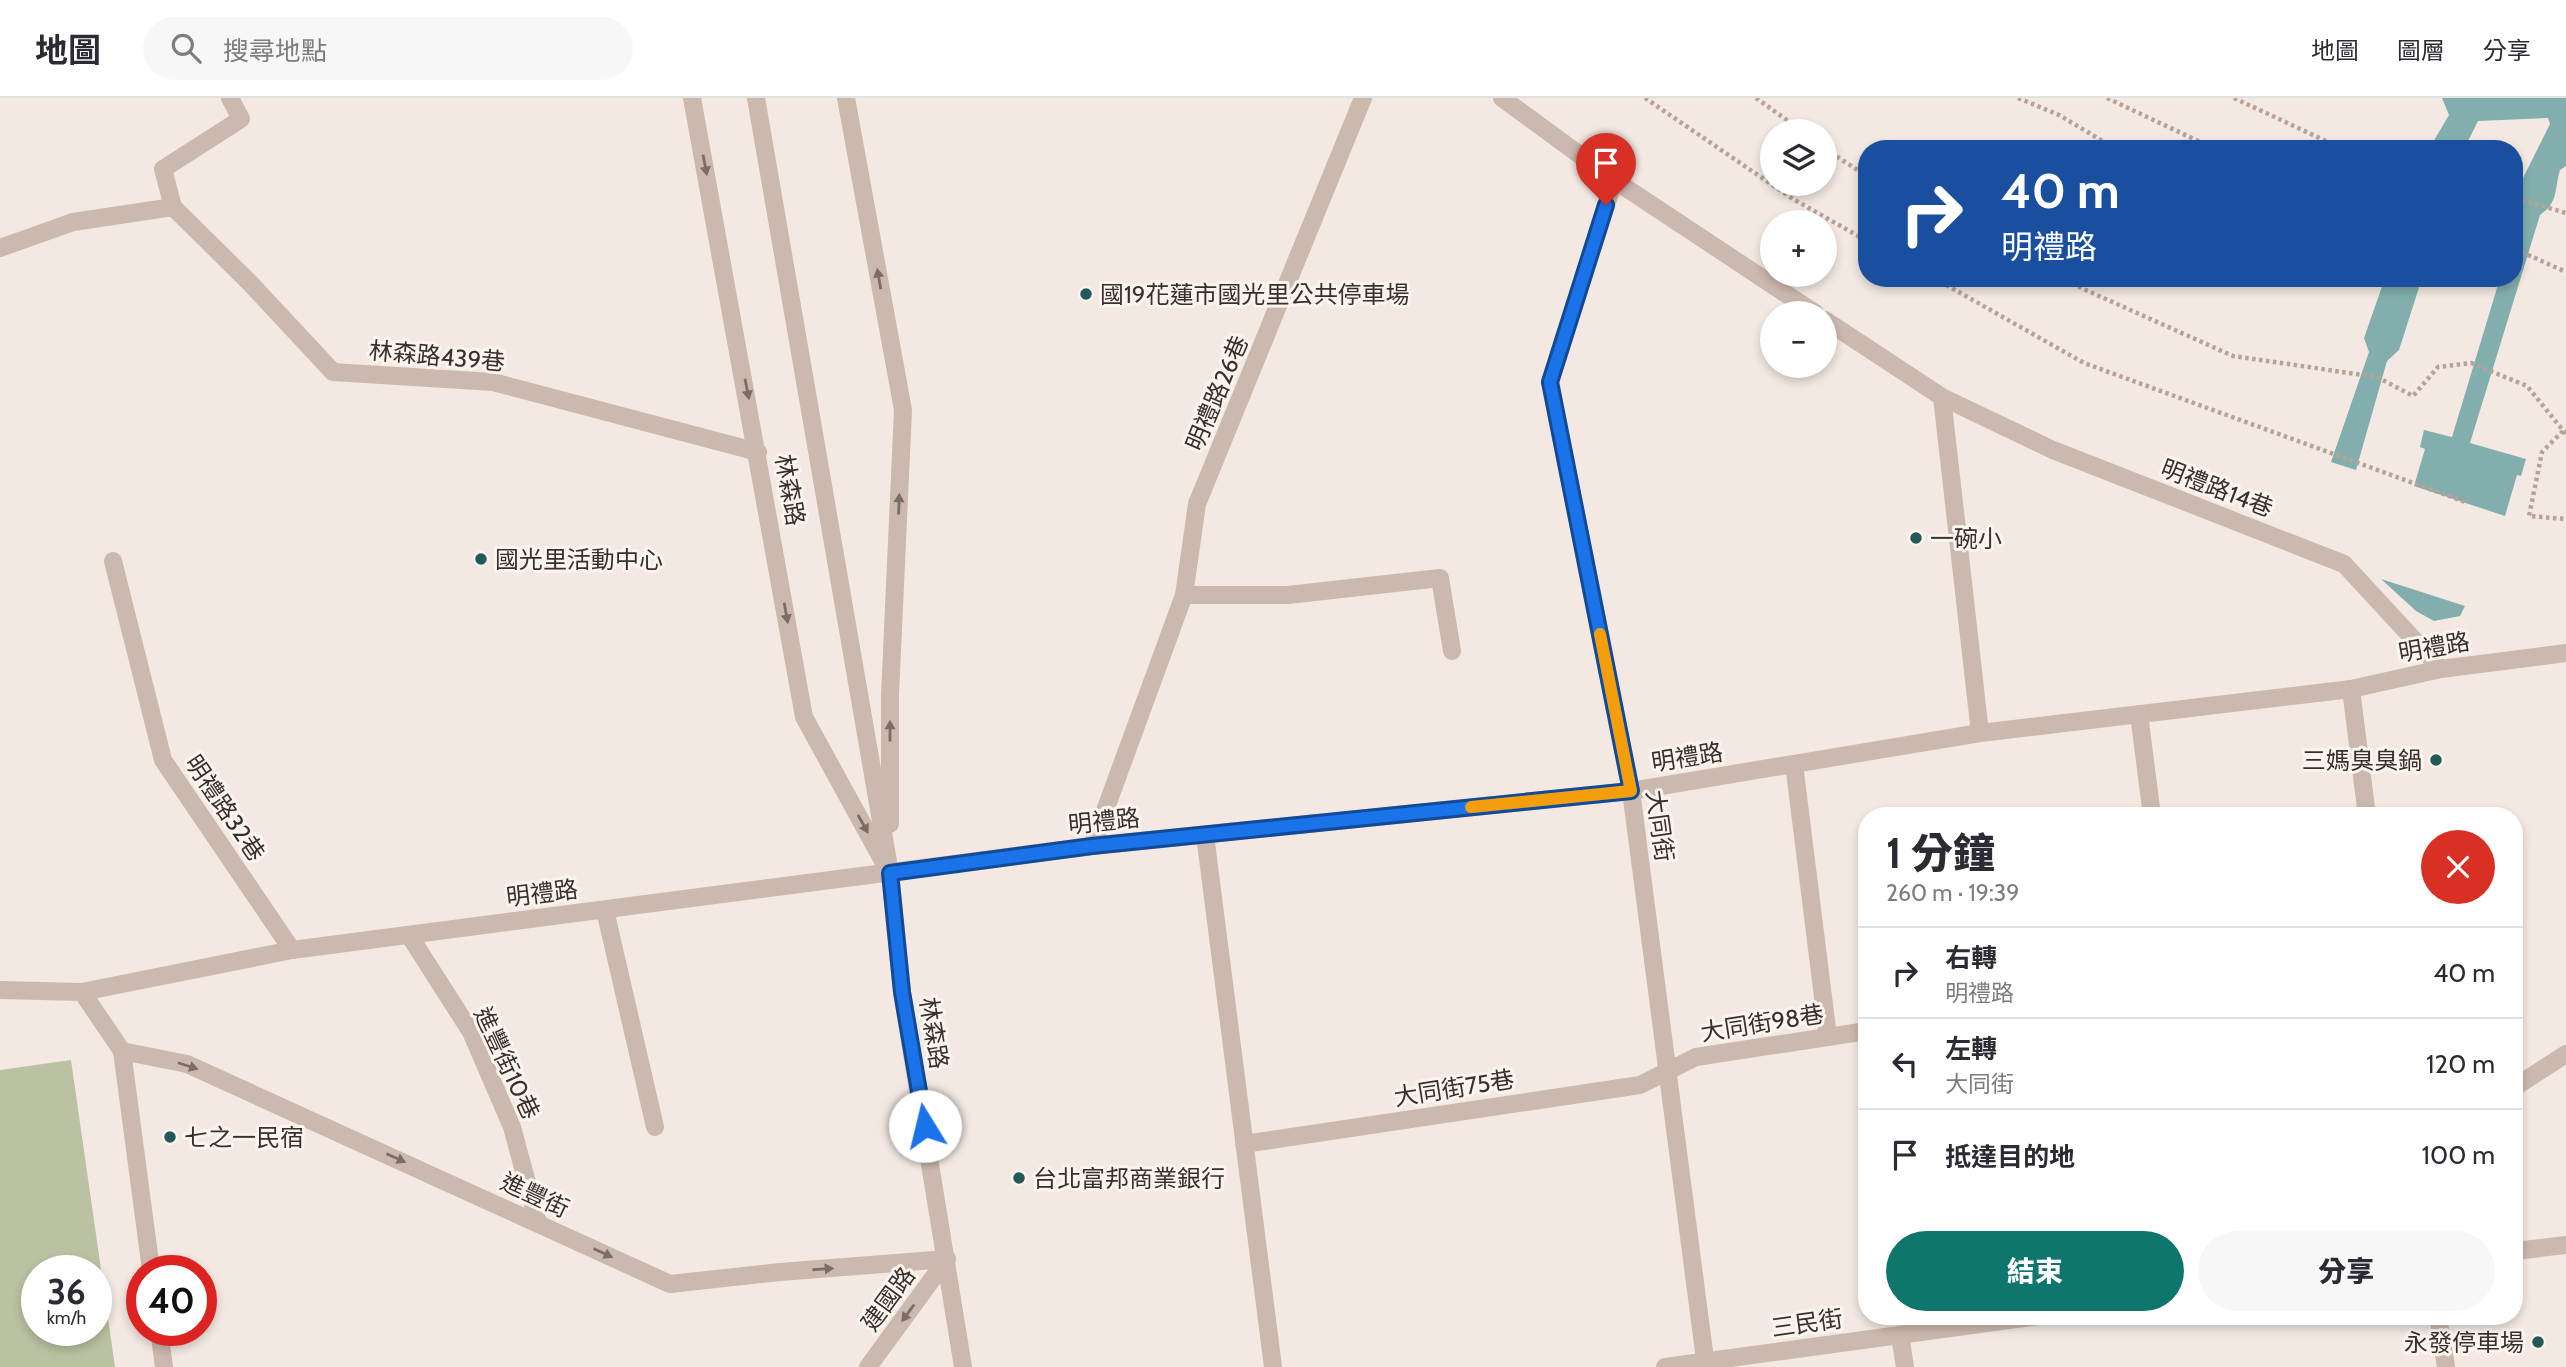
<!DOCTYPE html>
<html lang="zh-TW">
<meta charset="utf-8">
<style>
body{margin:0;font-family:Cabin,"Noto Sans TC",sans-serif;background:#f7f7f7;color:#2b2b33;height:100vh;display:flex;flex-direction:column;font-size:26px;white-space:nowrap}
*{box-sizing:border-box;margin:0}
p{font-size:23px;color:#7c7c81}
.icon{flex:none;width:38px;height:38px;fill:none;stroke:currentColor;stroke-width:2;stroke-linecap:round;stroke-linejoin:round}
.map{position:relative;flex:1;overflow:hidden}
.details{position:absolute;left:1858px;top:709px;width:665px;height:518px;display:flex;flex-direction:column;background:#fff;border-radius:28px;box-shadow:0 4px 10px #0003}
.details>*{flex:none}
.guide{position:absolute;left:1858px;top:42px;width:665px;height:147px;border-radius:28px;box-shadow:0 4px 10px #0003;background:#1a4fa0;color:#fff;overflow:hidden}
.tools{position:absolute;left:1760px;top:21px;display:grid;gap:14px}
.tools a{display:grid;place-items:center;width:77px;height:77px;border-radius:50%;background:#fff;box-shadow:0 4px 10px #0003;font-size:35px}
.speed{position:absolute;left:21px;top:1157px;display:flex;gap:14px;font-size:35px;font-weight:700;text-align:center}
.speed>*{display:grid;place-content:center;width:91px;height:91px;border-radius:50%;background:#fff;box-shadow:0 4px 10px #0003;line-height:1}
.speed small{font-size:18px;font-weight:400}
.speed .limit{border:10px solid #d22;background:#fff;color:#111}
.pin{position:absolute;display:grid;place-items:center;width:60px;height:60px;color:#fff;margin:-72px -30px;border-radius:50% 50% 50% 0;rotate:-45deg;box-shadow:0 0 7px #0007}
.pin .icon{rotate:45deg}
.me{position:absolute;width:77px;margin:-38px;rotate:351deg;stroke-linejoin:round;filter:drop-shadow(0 0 5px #0008)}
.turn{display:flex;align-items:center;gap:24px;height:147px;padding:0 28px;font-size:32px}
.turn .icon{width:91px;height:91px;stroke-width:2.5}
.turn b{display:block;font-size:49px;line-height:60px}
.round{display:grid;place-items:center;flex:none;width:74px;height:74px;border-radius:37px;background:#f7f7f7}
.head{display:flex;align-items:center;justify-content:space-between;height:119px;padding:0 28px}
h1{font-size:42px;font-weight:800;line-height:52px}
.primary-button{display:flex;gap:14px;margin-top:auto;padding:14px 28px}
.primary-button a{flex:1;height:80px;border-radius:42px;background:#0f766e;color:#fff;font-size:28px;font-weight:800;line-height:80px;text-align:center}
.primary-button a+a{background:#f7f7f7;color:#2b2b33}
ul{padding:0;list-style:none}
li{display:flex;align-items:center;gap:21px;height:91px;padding:0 28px;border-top:2px solid #e1e1e2}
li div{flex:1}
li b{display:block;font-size:26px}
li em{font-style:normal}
header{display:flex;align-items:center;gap:42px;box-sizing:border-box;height:98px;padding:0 35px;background:#fff;border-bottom:2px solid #e1e1e2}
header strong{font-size:33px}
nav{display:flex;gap:38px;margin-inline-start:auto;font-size:24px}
.search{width:490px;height:63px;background:#f7f7f7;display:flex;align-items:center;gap:18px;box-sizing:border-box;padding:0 24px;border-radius:38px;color:#7c7c81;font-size:26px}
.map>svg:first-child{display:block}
.green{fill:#bac2a2;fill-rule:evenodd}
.water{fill:#82afad}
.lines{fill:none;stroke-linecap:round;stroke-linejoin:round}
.path{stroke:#b7a298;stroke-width:4.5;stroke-dasharray:3.5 3.5;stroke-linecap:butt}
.minor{stroke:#cbb8ae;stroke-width:18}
.oneway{fill:#7b6d66}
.route-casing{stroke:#114b97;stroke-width:18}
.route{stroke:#1a73e8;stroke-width:12}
.slow{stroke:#f59e0b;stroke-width:12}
.poi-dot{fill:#235a59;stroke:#faf4ef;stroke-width:2.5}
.labels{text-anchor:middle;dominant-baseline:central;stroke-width:6;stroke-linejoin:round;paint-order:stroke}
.poi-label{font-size:24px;fill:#3a2f2c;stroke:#faf4ef;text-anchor:start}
.street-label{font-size:24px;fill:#3a2f2c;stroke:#faf4ef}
</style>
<header>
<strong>地圖</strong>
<div class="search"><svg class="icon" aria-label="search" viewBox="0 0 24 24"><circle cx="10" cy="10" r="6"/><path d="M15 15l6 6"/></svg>搜尋地點</div>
<nav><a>地圖</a><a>圖層</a><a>分享</a></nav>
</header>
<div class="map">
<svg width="2566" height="1269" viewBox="0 0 2566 1269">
<rect width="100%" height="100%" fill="#f3e9e2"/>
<path class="green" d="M71 962 115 1269H0V972ZM37 1172H96V1232H37Z"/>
<g class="water">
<path d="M2442 0H2566V68L2560 72C2554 92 2559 104 2540 117L2470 345 2526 361 2521 378 2517 377 2505 418 2414 388 2425 351 2420 349 2424 332 2452 339 2500 180H2515V133L2521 111 2519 88 2550 26 2548 20 2478 23 2464 51H2429L2449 17Z"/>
<path d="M2385 180H2422L2399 252 2387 263 2356 372 2331 364 2369 254 2364 240Z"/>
<path d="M2381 481 2465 508 2460 518 2434 523 2416 513Z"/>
</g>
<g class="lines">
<g class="path">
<path d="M1645 0 1793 101 1867 143"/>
<path d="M1756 0 1802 33"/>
<path d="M2018 0 2059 17 2116 51"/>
<path d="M2107 0 2215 51"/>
<path d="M2234 0 2343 51"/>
<path d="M1825 51 1867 78"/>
<path d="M2515 100 2566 115"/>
<path d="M2515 151 2566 174"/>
<path d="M1934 180 2084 265 2468 405"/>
<path d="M2059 180 2233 258 2377 279 2413 298 2438 269 2471 265 2527 288 2566 336"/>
<path d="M2563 333 2542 354 2529 418 2566 421"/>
</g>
<g class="minor">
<path d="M230 0 241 21 163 71 173 109 249 184 333 274 493 284 758 354"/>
<path d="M692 0 804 619 883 763"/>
<path d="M756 0 890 775 902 894 963 1269"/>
<path d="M846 0 903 312 890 597V726"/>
<path d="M1502 0 1614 82 1815 215"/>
<path d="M1614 82 1550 284 1631 693 1706 1269"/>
<path d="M0 150 73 124 173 109"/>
<path d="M1825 222 1942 299 2053 352 2344 466 2441 571"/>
<path d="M1942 299 1980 635"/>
<path d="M113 463 163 662 292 852"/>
<path d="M1184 497H1288L1440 480 1452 553"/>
<path d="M2351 591 2367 718"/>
<path d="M2139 616 2152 718"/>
<path d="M1794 666 1828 939"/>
<path d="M1205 737 1273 1269"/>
<path d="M1092 748 1184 497 1197 406 1363 0"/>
<path d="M605 812 655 1029"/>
<path d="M409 837 471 934 512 1029 538 1125"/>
<path d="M0 892 82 894 292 852 1092 748 1631 693 1980 635 2351 591 2441 571 2566 555"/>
<path d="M82 894 122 953 151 1172"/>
<path d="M122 953 187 966 670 1186 780 1174 947 1161"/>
<path d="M2515 989 2566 956"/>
<path d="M1244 1046 1640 987 1696 959 1867 933"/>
<path d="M2515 1153 2566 1147"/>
<path d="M2438 1218 2446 1269"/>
<path d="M159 1232 164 1269"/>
<path d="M1900 1237 1905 1269"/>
<path d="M868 1269 947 1161"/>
<path d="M1665 1269 2038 1218"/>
</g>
</g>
<defs><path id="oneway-solid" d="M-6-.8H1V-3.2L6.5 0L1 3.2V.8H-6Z" transform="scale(1.75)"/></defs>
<g class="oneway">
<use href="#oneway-solid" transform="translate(705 67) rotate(79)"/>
<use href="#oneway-solid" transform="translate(879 181) rotate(-100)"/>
<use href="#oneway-solid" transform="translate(747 291) rotate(79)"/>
<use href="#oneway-solid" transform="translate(899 406) rotate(-88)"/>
<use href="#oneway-solid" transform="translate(786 515) rotate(80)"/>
<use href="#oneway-solid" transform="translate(890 633) rotate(-90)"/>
<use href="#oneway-solid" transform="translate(863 726) rotate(61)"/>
<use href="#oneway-solid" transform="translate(188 968) rotate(18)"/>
<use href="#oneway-solid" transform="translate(396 1060) rotate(24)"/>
<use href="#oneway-solid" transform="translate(603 1155) rotate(25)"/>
<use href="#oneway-solid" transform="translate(823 1171) rotate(-4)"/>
<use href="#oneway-solid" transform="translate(908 1215) rotate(126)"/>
</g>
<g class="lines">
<g class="route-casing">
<path id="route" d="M925 1028 902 894 890 775 1092 748 1631 693 1550 284 1606 107"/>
</g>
<use href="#route" class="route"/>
<path class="slow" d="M1471 709 1631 693 1600 536"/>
</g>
<g class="poi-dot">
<circle cx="1086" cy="196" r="7"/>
<circle cx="1916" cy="440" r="7"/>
<circle cx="481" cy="461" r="7"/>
<circle cx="2436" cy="662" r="7"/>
<circle cx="170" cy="1039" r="7"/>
<circle cx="1019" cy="1080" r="7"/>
<circle cx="2538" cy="1244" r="7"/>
</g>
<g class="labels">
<g class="poi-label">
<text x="1100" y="196">國19花蓮市國光里公共停車場</text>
<text x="1930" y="440">一碗小</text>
<text x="495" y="461">國光里活動中心</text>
<text x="2422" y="662" text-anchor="end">三媽臭臭鍋</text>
<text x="184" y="1039">七之一民宿</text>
<text x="1033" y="1080">台北富邦商業銀行</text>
<text x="2524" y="1244" text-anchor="end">永發停車場</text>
</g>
<g class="street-label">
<text transform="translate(437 258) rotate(5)">林森路439巷</text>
<text transform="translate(1217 295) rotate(-67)">明禮路26巷</text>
<text transform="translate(2217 390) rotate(21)">明禮路14巷</text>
<text transform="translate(790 392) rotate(80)">林森路</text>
<text transform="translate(2434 549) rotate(-10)">明禮路</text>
<text transform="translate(1687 659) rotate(-9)">明禮路</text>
<text transform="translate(225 710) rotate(56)">明禮路32巷</text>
<text transform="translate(1104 723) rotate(-6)">明禮路</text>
<text transform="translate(1660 728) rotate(82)">大同街</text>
<text transform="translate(542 795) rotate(-7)">明禮路</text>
<text transform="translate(1762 925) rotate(-9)">大同街98巷</text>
<text transform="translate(934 935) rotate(81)">林森路</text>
<text transform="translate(507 965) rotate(65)">進豐街10巷</text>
<text transform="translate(1454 990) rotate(-9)">大同街75巷</text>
<text transform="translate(535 1097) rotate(25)">進豐街</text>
<text transform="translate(888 1201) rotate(-54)">建國路</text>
<text transform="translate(1807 1225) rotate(-8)">三民街</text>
</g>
</g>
</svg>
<div class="tools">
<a><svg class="icon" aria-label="layers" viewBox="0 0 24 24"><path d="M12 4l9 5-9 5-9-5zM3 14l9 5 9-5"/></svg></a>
<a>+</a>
<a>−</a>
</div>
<div class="speed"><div>36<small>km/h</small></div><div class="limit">40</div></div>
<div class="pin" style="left:1606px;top:107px;background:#d93025"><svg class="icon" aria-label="arrive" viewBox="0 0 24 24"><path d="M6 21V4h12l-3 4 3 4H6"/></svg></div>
<svg class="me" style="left:925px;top:1028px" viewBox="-20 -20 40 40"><circle r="19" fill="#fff"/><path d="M0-13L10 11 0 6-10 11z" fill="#1a73e8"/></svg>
<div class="guide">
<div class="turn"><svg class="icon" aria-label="right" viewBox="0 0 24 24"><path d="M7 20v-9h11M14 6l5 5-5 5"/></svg><div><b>40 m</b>明禮路</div></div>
</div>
<section class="details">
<div class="head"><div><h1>1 分鐘</h1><p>260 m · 19:39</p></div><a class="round" style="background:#d93025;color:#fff"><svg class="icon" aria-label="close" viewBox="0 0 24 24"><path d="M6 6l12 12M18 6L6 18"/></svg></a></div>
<ul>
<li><svg class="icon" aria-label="right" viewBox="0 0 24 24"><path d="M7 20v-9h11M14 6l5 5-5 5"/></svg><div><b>右轉</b><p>明禮路</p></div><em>40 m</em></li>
<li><svg class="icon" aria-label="left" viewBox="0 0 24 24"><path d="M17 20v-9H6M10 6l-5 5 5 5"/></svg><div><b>左轉</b><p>大同街</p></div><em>120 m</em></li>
<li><svg class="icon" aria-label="arrive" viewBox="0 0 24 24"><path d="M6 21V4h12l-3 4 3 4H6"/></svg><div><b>抵達目的地</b></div><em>100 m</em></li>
</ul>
<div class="primary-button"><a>結束</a><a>分享</a></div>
</section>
</div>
